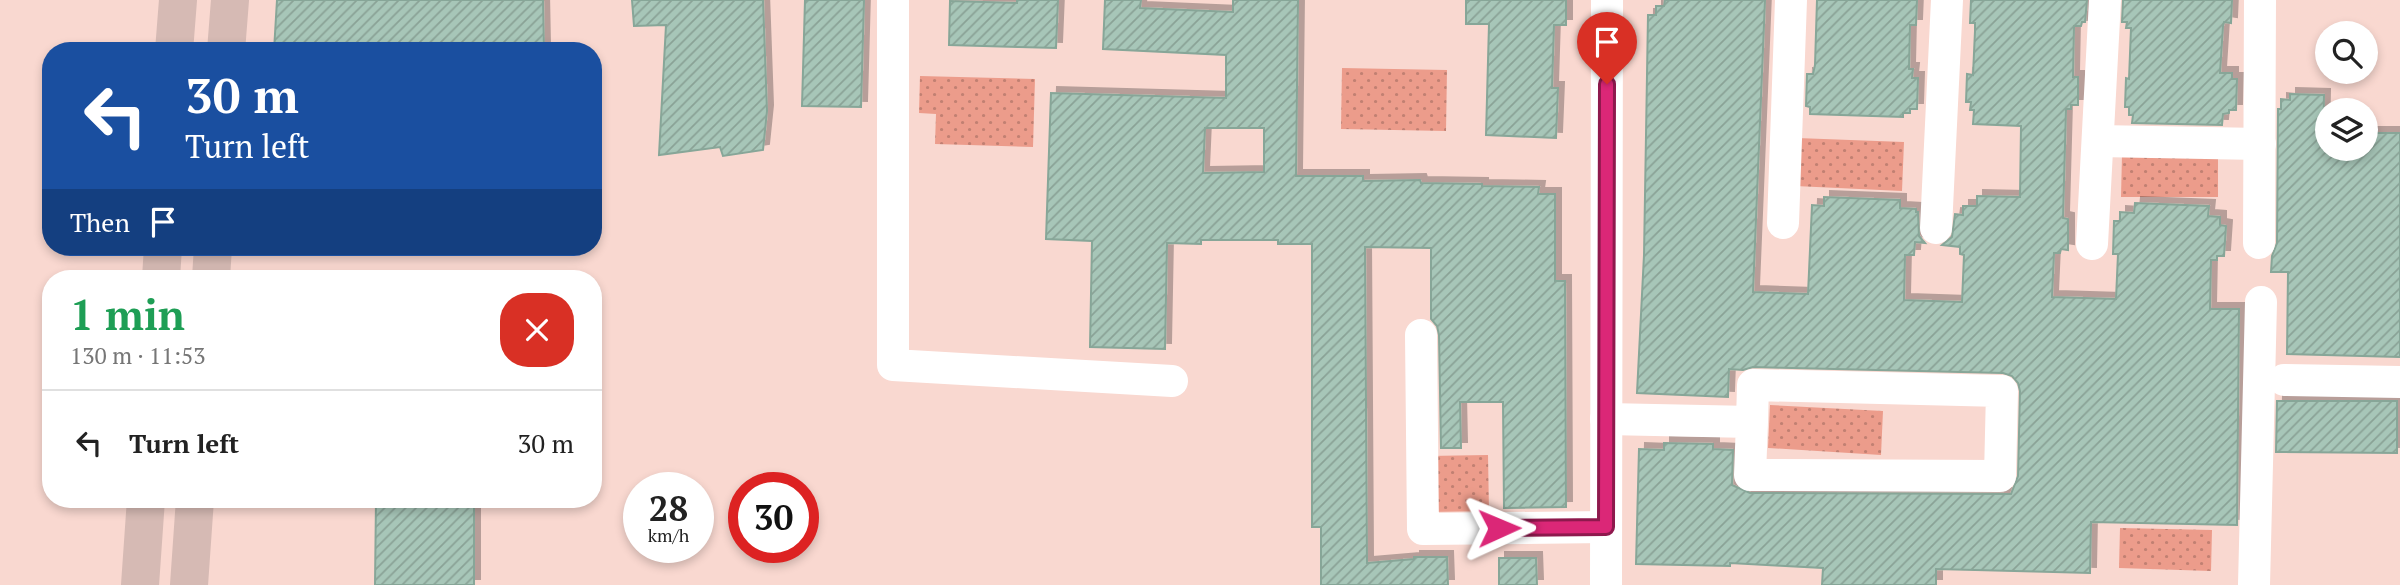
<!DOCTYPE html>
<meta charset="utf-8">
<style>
body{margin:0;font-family:"PT Serif",serif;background:#f6f6f6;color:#222;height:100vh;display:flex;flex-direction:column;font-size:26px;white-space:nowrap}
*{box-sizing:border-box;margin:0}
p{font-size:23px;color:#767676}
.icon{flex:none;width:38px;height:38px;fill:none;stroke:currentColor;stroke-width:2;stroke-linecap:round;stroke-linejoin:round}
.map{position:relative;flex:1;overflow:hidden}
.panel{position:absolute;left:42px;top:270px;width:560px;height:238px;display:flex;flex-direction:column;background:#fff;border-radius:28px;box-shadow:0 4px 10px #0003}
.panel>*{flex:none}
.guide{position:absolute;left:42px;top:42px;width:560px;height:214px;border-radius:28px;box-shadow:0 4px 10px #0003;background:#1a4fa0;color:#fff;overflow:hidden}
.tools{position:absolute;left:2315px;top:21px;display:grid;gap:14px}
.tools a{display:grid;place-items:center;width:63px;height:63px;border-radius:50%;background:#fff;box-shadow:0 4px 10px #0003;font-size:35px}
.speed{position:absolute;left:623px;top:472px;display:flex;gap:14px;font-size:35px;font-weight:700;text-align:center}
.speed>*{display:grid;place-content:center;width:91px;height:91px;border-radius:50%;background:#fff;box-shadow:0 4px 10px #0003;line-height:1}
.speed small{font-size:18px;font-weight:400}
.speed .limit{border:10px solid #d22;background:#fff;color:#111}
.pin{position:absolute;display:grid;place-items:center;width:60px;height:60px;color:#fff;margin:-72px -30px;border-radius:50% 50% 50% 0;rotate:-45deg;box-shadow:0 0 7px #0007}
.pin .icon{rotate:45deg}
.me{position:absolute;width:77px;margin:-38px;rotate:89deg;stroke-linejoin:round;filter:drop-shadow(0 0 5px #0008)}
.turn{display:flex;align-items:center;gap:24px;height:147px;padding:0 28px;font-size:32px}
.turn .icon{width:91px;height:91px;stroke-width:2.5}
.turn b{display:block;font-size:49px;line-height:60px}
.then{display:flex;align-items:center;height:66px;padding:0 28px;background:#0003;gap:14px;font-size:26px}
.round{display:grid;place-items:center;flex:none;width:74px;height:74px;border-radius:28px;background:#f6f6f6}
.overview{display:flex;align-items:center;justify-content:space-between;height:119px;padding:0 28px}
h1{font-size:42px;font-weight:700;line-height:52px;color:#1e9e55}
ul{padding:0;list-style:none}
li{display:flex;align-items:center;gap:21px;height:105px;padding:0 28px;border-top:2px solid #e0e0e0}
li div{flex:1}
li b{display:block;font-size:26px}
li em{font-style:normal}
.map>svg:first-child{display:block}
.grass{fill:url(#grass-dots)}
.building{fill:url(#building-hatch);stroke:#87a698;stroke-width:2;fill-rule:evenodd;filter:url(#shadow)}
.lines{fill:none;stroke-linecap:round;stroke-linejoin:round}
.street{stroke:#fff;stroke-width:32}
.secondary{stroke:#d6bab4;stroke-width:38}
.route-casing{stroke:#8e194d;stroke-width:18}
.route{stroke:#db2777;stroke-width:12}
</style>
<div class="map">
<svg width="2400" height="585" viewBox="0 0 2400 585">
<defs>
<pattern id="grass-dots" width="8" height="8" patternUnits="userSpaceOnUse" patternTransform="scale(1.75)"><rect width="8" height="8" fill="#ec9c8b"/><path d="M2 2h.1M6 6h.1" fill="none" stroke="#c18072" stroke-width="1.8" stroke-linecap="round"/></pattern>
<pattern id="building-hatch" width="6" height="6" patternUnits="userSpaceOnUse" patternTransform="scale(1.75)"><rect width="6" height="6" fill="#a7c6b8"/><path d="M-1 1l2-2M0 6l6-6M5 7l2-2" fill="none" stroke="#8aa296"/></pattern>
<filter id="shadow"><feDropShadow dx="6" dy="-6" stdDeviation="0" flood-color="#0004"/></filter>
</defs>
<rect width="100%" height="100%" fill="#f9d8d0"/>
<g class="grass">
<path d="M1342 68 1447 70 1446 131 1341 129Z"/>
<path d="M920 76 1035 79 1033 147 935 144 936 114 919 113Z"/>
<path d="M1797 138 1904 142 1902 191 1795 186Z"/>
<path d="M2122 155H2218V197H2121Z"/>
<path d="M1770 405 1883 411 1881 455 1768 448Z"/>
<path d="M1488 455 1489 511 1428 512 1427 456Z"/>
<path d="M2120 528 2212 530 2211 571 2119 568Z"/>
</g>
<g class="building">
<path d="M277 0H543L544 51H274Z"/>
<path d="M632 0H763L767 111 763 150 723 156 720 147 659 155 666 25 634 26Z"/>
<path d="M805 0H864L861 107 802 106Z"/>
<path d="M1017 0H1058L1056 48 949 45 950 1 1017 3Z"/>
<path d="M1105 0H1141L1140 8 1233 12V0H1298L1296 176H1363V181L1420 180 1421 183 1482 184V186L1539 187 1538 194H1555V281H1565L1566 507 1504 508 1503 402H1460L1461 448H1441L1439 335 1437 326 1431 319V248L1365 247 1367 563 1414 559V557H1447L1448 585H1321V527H1312V244H1278V240H1201V244L1167 243 1165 349 1090 347 1092 241 1046 239 1051 93 1226 98V55L1103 49ZM1205 128H1264V172L1203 173Z"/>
<path d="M1466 0H1566V25H1554L1552 88H1558L1556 138 1486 135 1489 24H1466Z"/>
<path d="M1665 0H1765L1753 292 1808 294 1812 205 1824 206V197L1900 200V208L1916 209V212H1918L1919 236 1925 243 1915 242 1914 255H1905L1904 300 1962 302 1964 255 1960 254V247L1942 245 1952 237 1955 214 1963 215V206H1977V196L2020 197 2021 126 1973 124 1974 110H1970L1971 102H1966L1967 74 1973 75 1975 31V23H1970L1971 0H2087L2085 22H2082L2081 26H2074L2073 77H2078V105H2071V109H2066L2063 218 2068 219V250L2061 249 2060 253H2054L2052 297 2116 299 2118 254H2113L2114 221H2120V212L2134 213 2135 203 2209 206 2208 216 2220 217V225L2226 226 2224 256H2217V260H2211L2210 309H2239L2237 525 2091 522 2090 573 1936 569V585H1822L1823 568 1730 563V566L1636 564 1639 449 1664 450V443L1713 444V449L1733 450 1732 485 1750 493 2011 494 2018 476 2020 391 2018 383 2012 376 2003 373 1753 367 1743 370 1729 369 1728 397 1637 393 1644 255 1648 15H1656V6H1664Z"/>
<path d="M1817 0H1917L1916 25H1910L1909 69H1913L1912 78H1918L1917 109H1910V113H1903V117L1810 114V107L1806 106 1807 74H1813L1815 65Z"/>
<path d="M2123 0H2232L2231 23 2224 22 2223 26 2220 73H2232V79H2237L2236 110H2229V113L2223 114 2222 125 2132 123 2133 115H2129V107H2125L2126 78 2129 79 2131 28H2126L2127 22H2122Z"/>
<path d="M2290 94 2324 95 2323 149H2366V133H2400V357L2287 354 2288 272H2271L2272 256 2277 243 2278 109H2281V99L2290 100Z"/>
<path d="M2277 401H2397V453L2276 452Z"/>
<path d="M376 499H474V585H375Z"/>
<path d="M1499 558H1536L1537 585H1499Z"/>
</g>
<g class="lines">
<g class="street">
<path d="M893 0V365L1172 381"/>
<path d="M2098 141 2260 144"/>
<path d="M1783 223 1791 0"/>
<path d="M1936 228 1947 0"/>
<path d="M2259 243 2260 0"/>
<path d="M2092 244 2105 0"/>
<path d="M1421 335 1423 529 1606 527"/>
<path d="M2284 380 2400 382"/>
<path d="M1606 419 1752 422 1753 385 2002 391 2000 476 1750 475 1752 422"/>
<path d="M1606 585 1607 0"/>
<path d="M2254 585 2261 302"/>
</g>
<g class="secondary">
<path d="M174 51 178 0"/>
<path d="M226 51 230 0"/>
<path d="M161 278 163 247"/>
<path d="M211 278 213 247"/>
<path d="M140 585 146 499"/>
<path d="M189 585 195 499"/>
</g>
</g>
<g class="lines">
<g class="route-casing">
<path id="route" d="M1499 528 1606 527 1607 84"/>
</g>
<use href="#route" class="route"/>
</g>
</svg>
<div class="tools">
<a><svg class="icon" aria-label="search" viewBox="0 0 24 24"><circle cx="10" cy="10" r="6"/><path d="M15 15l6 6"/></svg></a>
<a><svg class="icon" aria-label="layers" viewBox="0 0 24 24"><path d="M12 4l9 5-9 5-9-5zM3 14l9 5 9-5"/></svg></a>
</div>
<div class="speed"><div>28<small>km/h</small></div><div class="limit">30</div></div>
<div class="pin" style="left:1607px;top:84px;background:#d93025"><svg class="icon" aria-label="arrive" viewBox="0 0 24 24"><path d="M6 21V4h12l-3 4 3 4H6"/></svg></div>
<svg class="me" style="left:1499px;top:528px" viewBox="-20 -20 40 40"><path d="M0-17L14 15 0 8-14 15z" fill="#db2777" stroke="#fff" stroke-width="4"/></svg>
<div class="guide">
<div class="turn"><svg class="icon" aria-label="left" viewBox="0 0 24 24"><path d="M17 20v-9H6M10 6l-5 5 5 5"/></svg><div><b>30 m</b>Turn left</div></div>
<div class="then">Then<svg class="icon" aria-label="arrive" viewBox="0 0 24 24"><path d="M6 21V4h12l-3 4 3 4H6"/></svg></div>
</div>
<section class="panel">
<div class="overview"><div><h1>1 min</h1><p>130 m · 11:53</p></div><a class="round" style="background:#d93025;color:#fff"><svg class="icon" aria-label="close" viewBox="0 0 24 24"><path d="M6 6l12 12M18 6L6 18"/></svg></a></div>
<ul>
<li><svg class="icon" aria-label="left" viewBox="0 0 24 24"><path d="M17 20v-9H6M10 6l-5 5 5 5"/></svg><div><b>Turn left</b></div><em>30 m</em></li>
</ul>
</section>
</div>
